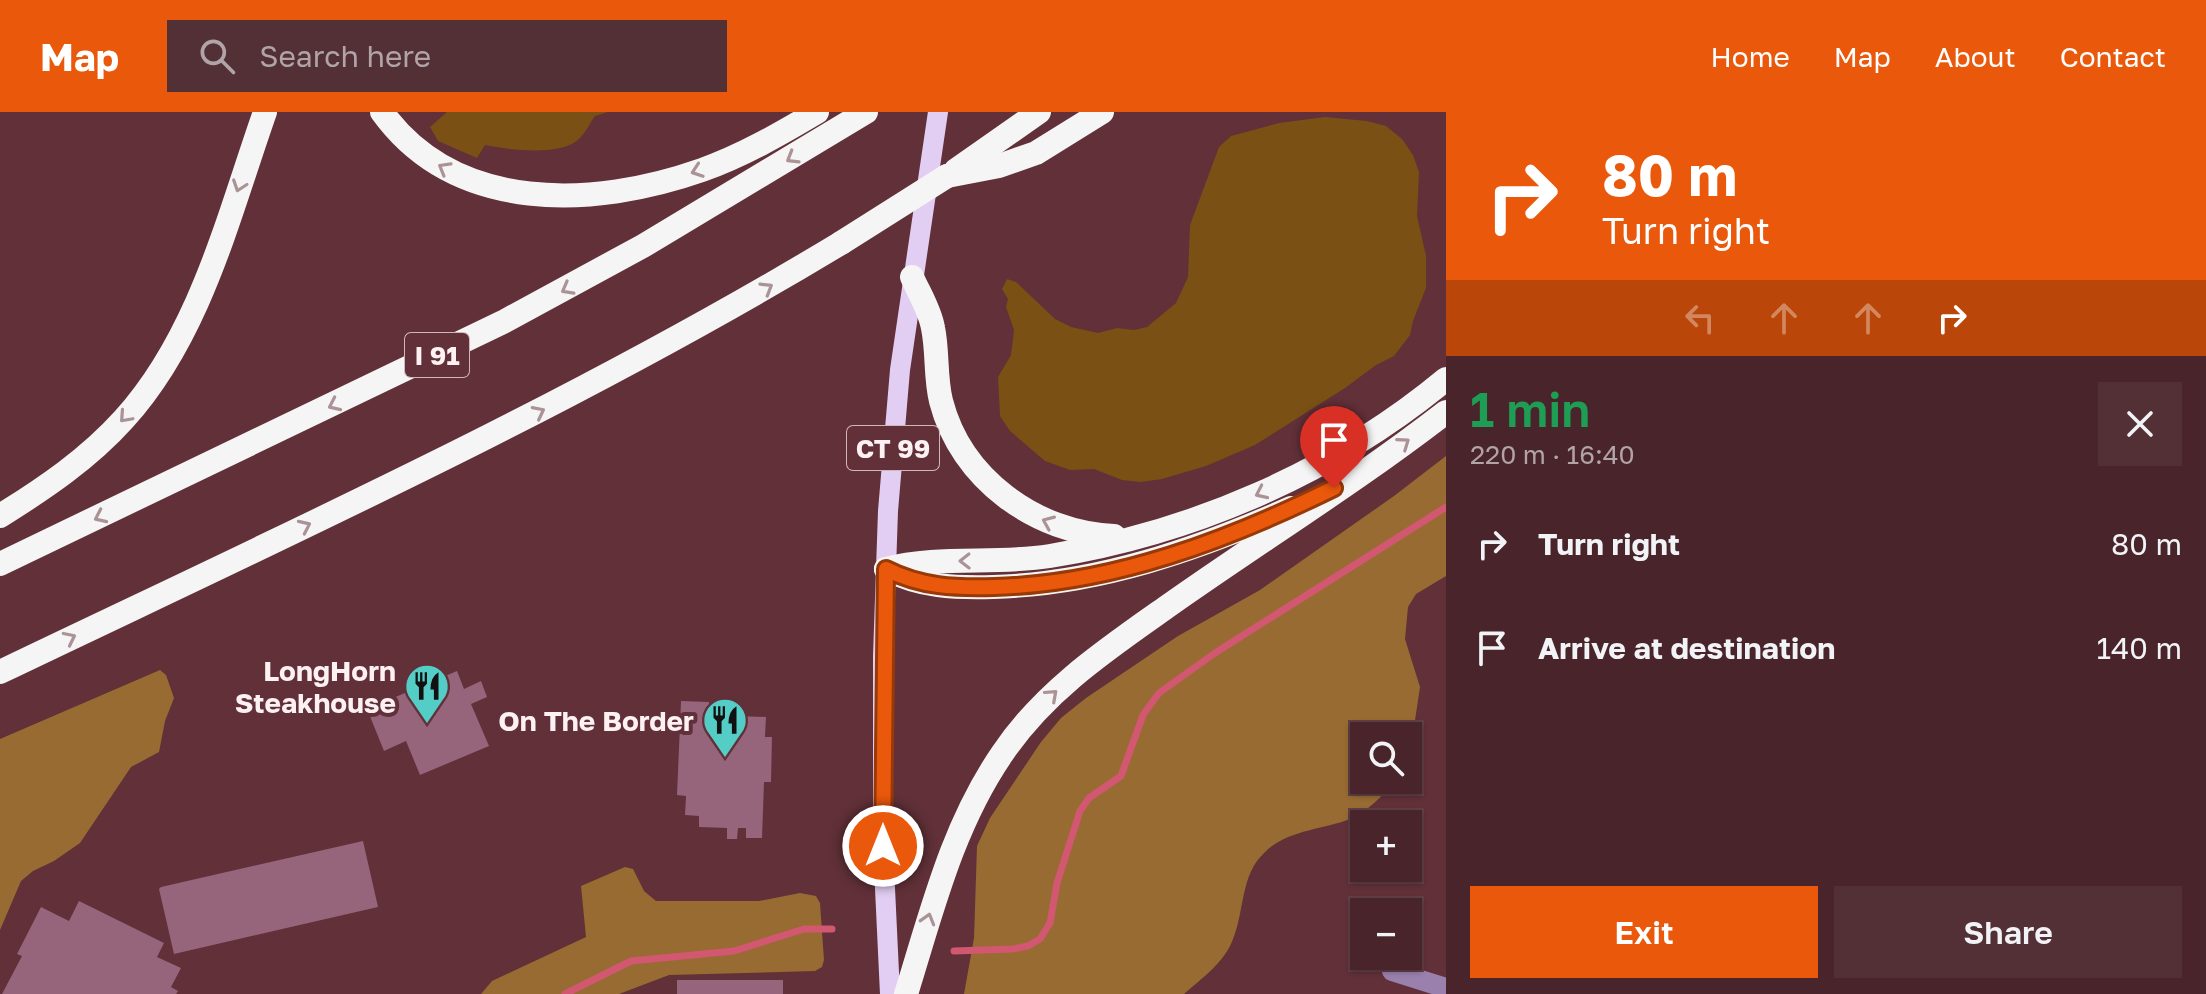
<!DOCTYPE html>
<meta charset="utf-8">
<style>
body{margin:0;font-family:"Golos Text",sans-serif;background:#533036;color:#f1f3f6;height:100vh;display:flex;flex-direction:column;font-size:30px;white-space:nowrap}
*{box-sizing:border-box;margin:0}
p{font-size:26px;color:#b1a4a8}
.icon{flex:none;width:44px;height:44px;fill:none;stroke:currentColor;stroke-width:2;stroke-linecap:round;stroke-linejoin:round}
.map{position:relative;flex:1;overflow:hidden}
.sheet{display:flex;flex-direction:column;background:#49242a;width:760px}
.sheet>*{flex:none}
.guide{background:#ea580c;color:#fff;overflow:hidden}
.controls{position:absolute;left:1350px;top:610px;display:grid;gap:16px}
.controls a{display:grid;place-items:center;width:72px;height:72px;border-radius:0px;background:#49242a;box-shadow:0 2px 6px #0004,0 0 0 2px #614147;font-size:40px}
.pin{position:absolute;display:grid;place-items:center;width:68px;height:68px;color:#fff;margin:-82px -34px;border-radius:50% 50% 50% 0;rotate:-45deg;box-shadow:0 0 8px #0007}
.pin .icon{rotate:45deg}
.me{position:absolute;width:88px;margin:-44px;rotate:0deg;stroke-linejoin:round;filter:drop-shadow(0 0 6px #0008)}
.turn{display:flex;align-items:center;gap:28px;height:168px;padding:0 24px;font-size:36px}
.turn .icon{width:104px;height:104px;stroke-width:2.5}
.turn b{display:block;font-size:56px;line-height:68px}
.lanes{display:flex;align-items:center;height:76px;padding:0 24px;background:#0003;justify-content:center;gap:40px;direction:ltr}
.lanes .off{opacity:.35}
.round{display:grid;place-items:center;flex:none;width:84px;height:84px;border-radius:0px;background:#533036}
.summary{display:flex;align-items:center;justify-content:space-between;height:136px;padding:0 24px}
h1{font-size:48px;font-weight:600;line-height:60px;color:#1e9e55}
.action{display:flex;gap:16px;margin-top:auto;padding:16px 24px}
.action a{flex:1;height:92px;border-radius:0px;background:#ea580c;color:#fff;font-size:32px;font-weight:600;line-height:92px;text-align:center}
.action a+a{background:#533036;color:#f1f3f6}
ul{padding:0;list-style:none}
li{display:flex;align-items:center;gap:24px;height:104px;padding:0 24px}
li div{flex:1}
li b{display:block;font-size:30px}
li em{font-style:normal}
header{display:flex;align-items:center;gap:48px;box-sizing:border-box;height:112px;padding:0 40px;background:#ea580c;color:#fff}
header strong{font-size:38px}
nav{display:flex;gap:44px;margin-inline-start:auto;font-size:28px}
.search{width:560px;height:72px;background:#533036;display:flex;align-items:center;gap:20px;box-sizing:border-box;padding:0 28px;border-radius:0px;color:#b1a4a8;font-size:30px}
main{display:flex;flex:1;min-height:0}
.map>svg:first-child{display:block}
.green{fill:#7a5015}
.forest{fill:#986b32}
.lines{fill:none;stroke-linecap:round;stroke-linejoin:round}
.stream{stroke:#d25770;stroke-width:7}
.building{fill:#96647b}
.minor{stroke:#9a81ad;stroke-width:20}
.major{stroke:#e2cef2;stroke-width:20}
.highway{stroke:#f5f5f5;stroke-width:24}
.highway-bridge{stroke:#f5f5f5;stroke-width:24}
.oneway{stroke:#ab9296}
.route-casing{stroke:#983908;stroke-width:20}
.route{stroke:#ea580c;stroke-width:14}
.labels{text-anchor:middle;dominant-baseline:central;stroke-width:8;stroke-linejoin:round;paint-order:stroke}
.shield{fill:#613038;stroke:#cfb7bb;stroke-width:2}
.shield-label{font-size:26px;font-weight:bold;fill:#fef1f3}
.poi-label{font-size:28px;font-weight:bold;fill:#fef1f3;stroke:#613038;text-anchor:end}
</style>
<header>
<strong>Map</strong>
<div class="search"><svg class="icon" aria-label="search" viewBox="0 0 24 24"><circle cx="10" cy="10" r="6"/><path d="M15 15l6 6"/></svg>Search here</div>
<nav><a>Home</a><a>Map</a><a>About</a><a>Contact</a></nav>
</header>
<main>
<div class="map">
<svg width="1446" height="882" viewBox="0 0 1446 882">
<rect width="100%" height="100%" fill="#613038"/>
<g class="green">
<path d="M447 0H608L595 4C590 11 586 20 580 26 562 45 509 38 485 33L477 46 438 29 430 15Z"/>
<path d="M1325 5 1367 9 1386 14 1402 27 1413 43 1419 60 1417 104 1426 144V176L1413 209 1410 223 1394 244 1376 253 1345 276 1255 333 1206 354 1162 367 1141 370 1122 368 1094 357 1070 358 1045 349 1010 319 1000 304 998 265 1011 243 1014 218 1006 195 1008 187 1002 177 1007 167 1016 170 1055 207 1071 215 1098 221 1117 216 1134 218 1147 215 1176 191 1188 165 1190 113 1219 35 1231 24 1279 11Z"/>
</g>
<g class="forest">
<path d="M1446 344V464L1416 482 1408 495 1405 527 1420 575 1411 635 1408 643V624H1364V668H1397C1383 682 1368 700 1350 707 1322 718 1286 718 1264 741 1240 764 1245 798 1233 827 1225 850 1202 866 1184 882H964L974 826 977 734 990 706 1041 630 1061 606 1086 586 1178 524 1260 478 1394 384Z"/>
<path d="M160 558 166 563 174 586 165 609 159 640 131 655 80 731 54 749 33 759 21 769 0 818V627Z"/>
<path d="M625 755 633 757 644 779 656 789H759L800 781 816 784 820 791 824 848 822 855 815 859 669 863 619 882H481L492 869 586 825 581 774Z"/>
</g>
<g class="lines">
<g class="stream">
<path d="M954 839 1013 837 1028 834 1040 827 1050 811 1057 771 1080 699 1089 686 1121 664 1143 603 1159 581 1215 541 1446 395"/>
<path d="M565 882 631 849 734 839 804 817H832"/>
</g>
</g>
<g class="building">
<path d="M457 559 464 577 481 569 487 585 471 592 489 634 420 663 406 629 384 639 367 597Z"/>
<path d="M681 589 709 590V603L766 605 765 625H772L771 670H764L762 726H746V716H738L737 727H727V716L699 715V704L685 703 686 684 677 683Z"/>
<path d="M363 729 378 795 174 842 159 777 161 775Z"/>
<path d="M79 789 164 831 157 845 181 856 171 875 178 879 176 882H2L22 844 17 842 41 795 69 809Z"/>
<rect x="677" y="868" width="106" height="14"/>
</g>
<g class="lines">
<path class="minor" d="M1392 859 1446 876"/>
<path class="major" d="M890 882 883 734V544L888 399 900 258 938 0"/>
<g class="highway">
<path d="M382 0C456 102 594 96 702 58 742 44 780 22 817 0"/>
<path d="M956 58 1039 0"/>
<path d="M947 64 999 54 1036 41 1102 0"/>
<path d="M912 165C919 181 930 198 933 216 938 240 935 265 941 289 961 367 1036 421 1114 424"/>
<path d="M0 404C45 376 88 347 124 307 200 223 228 105 265 0"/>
<path d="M0 452 505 209 643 134 866 0"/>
<path d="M886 457C939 443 996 453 1050 444 1193 421 1334 360 1446 267"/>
<path d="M886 457C921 475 954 476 993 475 1098 472 1196 438 1291 396"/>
<path d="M0 560C284 424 571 294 841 131"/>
<path d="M906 882C932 799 952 715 1002 642 1044 579 1107 537 1168 494 1260 429 1357 369 1446 300"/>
</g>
<path class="highway-bridge" d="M841 131 947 64"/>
</g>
<defs><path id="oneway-chevron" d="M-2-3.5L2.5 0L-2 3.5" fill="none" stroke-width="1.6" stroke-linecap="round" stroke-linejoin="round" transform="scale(2)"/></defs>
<g class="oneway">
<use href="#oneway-chevron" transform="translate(792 46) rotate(149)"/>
<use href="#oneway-chevron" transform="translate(444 56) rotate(-150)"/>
<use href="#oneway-chevron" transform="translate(697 59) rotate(161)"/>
<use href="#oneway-chevron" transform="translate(239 74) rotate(109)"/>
<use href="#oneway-chevron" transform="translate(767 176) rotate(-31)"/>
<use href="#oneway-chevron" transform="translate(567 177) rotate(151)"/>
<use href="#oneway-chevron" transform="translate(334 293) rotate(155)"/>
<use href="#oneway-chevron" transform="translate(539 300) rotate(-27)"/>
<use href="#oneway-chevron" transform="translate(125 305) rotate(132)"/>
<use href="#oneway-chevron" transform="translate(1404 331) rotate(-35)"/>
<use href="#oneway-chevron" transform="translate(1261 381) rotate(155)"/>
<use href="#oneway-chevron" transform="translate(100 405) rotate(155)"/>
<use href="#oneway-chevron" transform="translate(1048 410) rotate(-157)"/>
<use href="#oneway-chevron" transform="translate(305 414) rotate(-25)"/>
<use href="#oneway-chevron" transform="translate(965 449) rotate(179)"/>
<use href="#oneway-chevron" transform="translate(70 526) rotate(-26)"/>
<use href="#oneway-chevron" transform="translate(1052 583) rotate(-42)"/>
<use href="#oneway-chevron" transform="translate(928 807) rotate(-74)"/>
</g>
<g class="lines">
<g class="route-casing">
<path id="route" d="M883 734 886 457C921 475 955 476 994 475 1113 472 1228 428 1334 376"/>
</g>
<use href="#route" class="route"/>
</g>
<defs>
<g id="restaurant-pin" transform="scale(2.3)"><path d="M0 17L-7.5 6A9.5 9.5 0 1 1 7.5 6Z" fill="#54cdc7" stroke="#613038"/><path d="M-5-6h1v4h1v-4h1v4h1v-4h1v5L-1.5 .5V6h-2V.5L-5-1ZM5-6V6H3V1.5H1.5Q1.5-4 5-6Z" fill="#111"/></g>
</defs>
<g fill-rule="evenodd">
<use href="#restaurant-pin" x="427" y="574"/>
<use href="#restaurant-pin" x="725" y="608"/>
</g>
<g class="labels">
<g class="shield">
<rect x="405" y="221" width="64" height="44" rx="6"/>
<rect x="847" y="314" width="92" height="44" rx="6"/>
</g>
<g class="shield-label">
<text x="437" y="243">I 91</text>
<text x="893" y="336">CT 99</text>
</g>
<g class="poi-label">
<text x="396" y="558">LongHorn<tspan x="396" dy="32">Steakhouse</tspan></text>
<text x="694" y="608">On The Border</text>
</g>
</g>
</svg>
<div class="controls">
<a><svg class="icon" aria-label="search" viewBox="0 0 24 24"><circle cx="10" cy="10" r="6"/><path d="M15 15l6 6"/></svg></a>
<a>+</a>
<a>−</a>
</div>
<div class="pin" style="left:1334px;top:376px;background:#d93025"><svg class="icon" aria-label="arrive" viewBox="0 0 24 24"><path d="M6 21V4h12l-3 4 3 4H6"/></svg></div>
<svg class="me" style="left:883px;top:734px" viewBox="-20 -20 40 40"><circle r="17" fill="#ea580c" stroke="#fff" stroke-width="3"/><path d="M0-11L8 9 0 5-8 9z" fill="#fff"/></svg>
</div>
<section class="sheet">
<div class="guide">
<div class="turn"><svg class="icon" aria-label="right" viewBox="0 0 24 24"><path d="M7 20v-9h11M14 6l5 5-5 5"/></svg><div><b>80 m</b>Turn right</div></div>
<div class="lanes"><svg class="icon off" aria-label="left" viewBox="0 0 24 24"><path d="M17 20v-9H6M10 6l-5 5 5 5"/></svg><svg class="icon off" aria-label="ahead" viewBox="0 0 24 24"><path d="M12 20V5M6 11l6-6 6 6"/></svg><svg class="icon off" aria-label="ahead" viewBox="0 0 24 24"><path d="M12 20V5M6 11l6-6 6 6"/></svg><svg class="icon" aria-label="right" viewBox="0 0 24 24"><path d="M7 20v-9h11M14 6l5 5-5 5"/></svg></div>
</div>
<div class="summary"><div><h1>1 min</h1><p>220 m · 16:40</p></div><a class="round"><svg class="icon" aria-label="close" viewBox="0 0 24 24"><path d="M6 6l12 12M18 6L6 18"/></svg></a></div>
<ul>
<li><svg class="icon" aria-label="right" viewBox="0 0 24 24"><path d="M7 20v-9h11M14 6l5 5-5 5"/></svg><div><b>Turn right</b></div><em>80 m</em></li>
<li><svg class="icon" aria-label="arrive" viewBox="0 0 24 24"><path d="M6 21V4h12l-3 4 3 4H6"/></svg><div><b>Arrive at destination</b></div><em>140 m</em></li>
</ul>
<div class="action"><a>Exit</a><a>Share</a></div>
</section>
</main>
